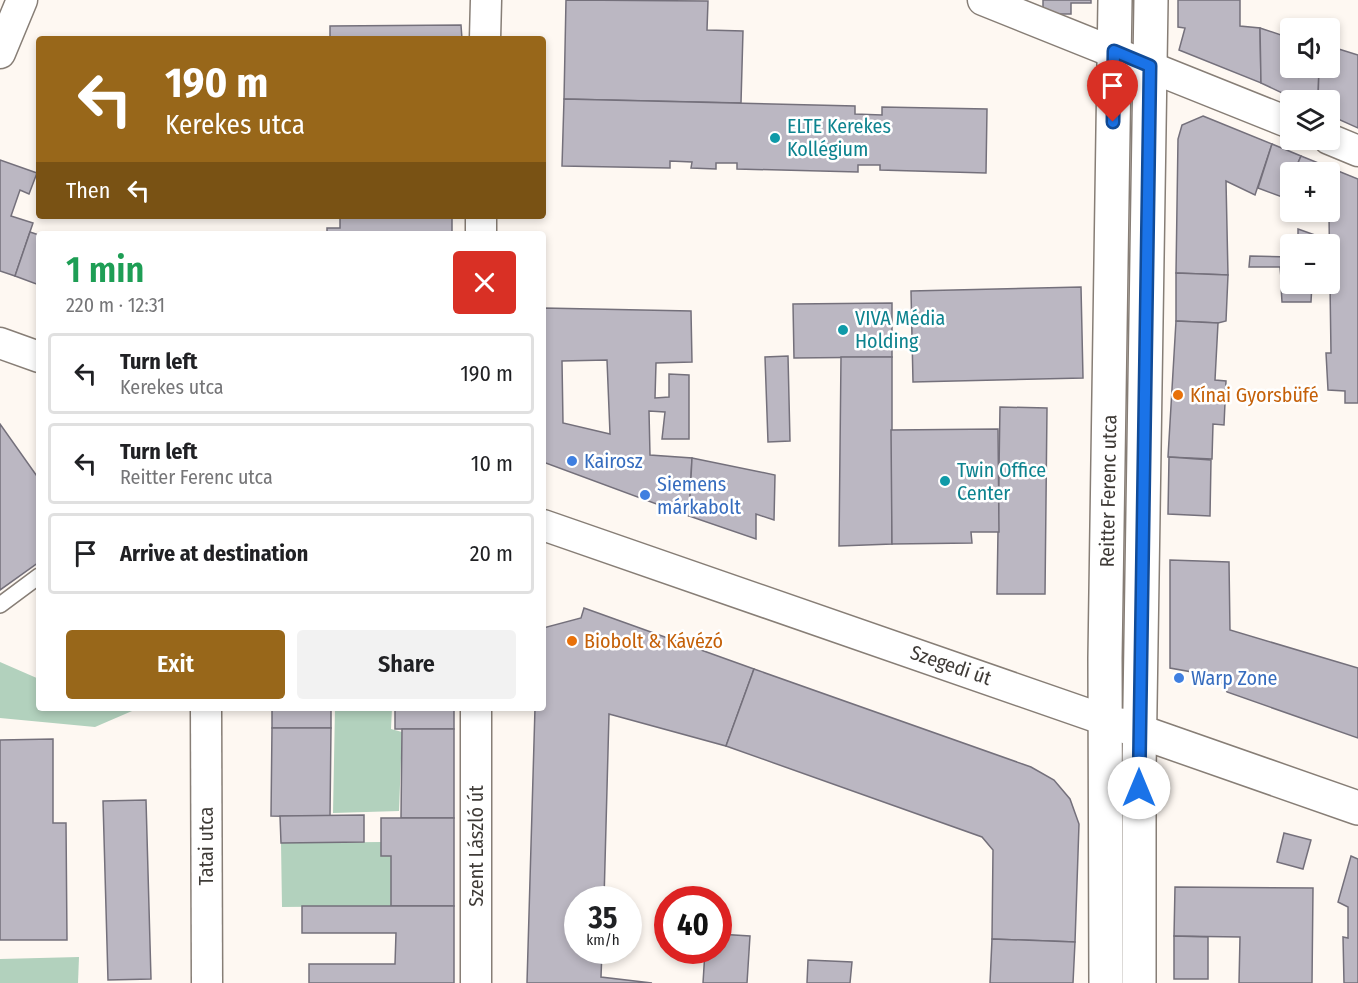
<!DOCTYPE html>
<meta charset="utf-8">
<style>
body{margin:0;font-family:"Fira Sans Condensed",sans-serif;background:#f2f2f2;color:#202124;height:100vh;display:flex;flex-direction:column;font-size:22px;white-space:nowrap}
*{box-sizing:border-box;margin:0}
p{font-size:20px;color:#757577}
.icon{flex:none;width:33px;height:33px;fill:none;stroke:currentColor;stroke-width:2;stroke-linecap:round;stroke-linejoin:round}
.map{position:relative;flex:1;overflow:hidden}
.panel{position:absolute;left:36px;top:231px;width:510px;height:480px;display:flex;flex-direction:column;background:#fff;border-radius:6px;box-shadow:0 3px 9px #0003}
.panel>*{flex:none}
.banner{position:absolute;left:36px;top:36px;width:510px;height:183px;border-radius:6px;box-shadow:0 3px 9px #0003;background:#98671a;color:#fff;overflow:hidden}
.tools{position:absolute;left:1280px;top:18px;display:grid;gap:12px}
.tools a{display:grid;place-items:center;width:60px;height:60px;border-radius:6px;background:#fff;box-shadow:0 3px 9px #0003;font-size:30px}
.speed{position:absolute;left:564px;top:886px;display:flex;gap:12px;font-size:30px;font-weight:700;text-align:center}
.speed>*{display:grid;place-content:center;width:78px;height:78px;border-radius:50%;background:#fff;box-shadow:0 3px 9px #0003;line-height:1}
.speed small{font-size:15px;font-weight:400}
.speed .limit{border:9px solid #d22;background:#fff;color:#111}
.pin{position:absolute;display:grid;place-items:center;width:51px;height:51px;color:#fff;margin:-62px -26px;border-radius:50% 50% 50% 0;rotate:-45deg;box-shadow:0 0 6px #0007}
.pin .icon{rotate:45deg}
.me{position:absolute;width:66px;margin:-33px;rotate:0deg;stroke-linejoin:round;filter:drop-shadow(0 0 4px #0008)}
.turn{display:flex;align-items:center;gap:21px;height:126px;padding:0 30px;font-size:27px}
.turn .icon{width:78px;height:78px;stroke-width:2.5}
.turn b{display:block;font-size:42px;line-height:51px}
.then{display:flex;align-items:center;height:57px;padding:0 30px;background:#0003;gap:12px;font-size:22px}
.round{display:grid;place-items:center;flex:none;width:63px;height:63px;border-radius:6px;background:#f2f2f2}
.head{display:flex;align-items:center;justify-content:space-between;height:102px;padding:0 30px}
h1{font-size:36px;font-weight:600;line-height:45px;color:#1e9e55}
.action{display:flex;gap:12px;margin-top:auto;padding:12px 30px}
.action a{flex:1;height:69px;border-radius:6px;background:#98671a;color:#fff;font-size:24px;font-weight:600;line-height:69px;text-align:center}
.action a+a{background:#f2f2f2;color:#202124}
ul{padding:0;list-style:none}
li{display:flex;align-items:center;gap:18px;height:81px;margin:0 12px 9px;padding:0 18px;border:3px solid #e0e0e0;border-radius:6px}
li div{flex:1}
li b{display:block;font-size:22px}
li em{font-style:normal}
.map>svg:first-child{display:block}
.green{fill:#b2d1bd}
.building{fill:#bbb7c2;stroke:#74707b;stroke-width:1.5;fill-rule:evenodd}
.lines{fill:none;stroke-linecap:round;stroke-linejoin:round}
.service-casing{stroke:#877e76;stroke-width:18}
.minor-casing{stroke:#877e76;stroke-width:33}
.tertiary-casing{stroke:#877e76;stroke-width:36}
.service{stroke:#fff;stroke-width:15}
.minor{stroke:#fff;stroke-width:30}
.tertiary{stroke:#fff;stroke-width:33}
.route-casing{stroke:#114b97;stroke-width:15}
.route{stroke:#1a73e8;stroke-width:10}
.culture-dot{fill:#0f9aa8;stroke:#fff;stroke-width:2}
.food-dot{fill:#e8710a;stroke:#fff;stroke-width:2}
.shop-dot{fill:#3f7fe0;stroke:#fff;stroke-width:2}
.labels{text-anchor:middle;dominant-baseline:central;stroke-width:5;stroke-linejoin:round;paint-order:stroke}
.culture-label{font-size:20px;fill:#0d838f;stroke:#fff;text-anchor:start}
.food-label{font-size:20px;fill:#c56008;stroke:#fff;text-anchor:start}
.shop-label{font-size:20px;fill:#366cbe;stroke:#fff;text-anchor:start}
.street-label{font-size:20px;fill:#3f3b37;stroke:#fff}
</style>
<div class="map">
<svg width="1358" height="983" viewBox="0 0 1358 983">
<rect width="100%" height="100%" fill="#fef8f2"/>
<g class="green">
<path d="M0 662 39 679V708H139L95 727 0 718Z"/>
<path d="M335 708H392L391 729 402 732 399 811 333 813Z"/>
<path d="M381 842V856H391V906L282 907 281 843Z"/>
<path d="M79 957 78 983H0V959Z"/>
</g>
<g class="building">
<path d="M566 0 708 1 707 30 743 31 741 103 564 99Z"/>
<path d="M1043 0H1091V3H1071V14H1043Z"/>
<path d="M1178 0H1240V26L1260 28 1261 83 1179 50 1185 28 1178 27Z"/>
<path d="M461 25 462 39H330V26Z"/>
<path d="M1260 28 1290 38V68H1319L1318 100H1297L1261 83Z"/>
<path d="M1329 46 1358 55V128L1329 115V100H1318L1319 68H1329Z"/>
<path d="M564 99 855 106V114L882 115V107L987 109 986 173 880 170V165H858V172L737 169V163H716V169L691 168 692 162 670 161V168L562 166Z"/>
<path d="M1203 116 1272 144 1255 195 1226 181 1228 275 1176 273 1178 139 1182 125Z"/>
<path d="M1272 144 1301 156 1294 172H1290V184L1285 198 1258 188Z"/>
<path d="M1301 156 1358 179V403H1345V391L1328 390 1326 353H1331L1329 216 1317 212H1329V172H1294Z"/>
<path d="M0 160 37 173 29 194 20 190 11 216 33 223 15 276 0 271Z"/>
<path d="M1290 184V200L1285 198Z"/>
<path d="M340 216H452V234H327V228H340Z"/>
<path d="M1298 229 1315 235 1314 244H1298Z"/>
<path d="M30 232 39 235V285L15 276Z"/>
<path d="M1250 256 1290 257V278H1281L1280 267H1249Z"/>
<path d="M1176 273 1228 275 1226 321 1218 323 1176 321Z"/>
<path d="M1296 284H1312L1311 302H1282L1281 286H1296Z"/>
<path d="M1081 287 1083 378 913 382 911 291Z"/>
<path d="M892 303V357L794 358 793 304Z"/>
<path d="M543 308 691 311 692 362 656 363 655 398 669 397V374L689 375V439H662L665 412 649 411 650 455 692 458 689 516 543 462ZM607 360 610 434 563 423 562 361Z"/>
<path d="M1176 321 1218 323 1215 380 1226 381 1224 425 1213 424 1212 459 1168 457Z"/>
<path d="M788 356 790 441 768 442 765 357Z"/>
<path d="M841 357H892V544L839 546Z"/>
<path d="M1000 407 1047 408 1045 594H997Z"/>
<path d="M0 424 39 479V562L0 590Z"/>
<path d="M998 429 999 532H971L972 543 892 544 891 430Z"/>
<path d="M1169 457 1211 460 1210 516 1168 514Z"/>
<path d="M692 458 775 475 774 520 756 514V539L689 516Z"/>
<path d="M1170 560 1229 562 1230 630 1358 668V738L1227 692 1223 683 1204 682 1203 674 1170 668Z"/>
<path d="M584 608 754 669 726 746 609 714 604 900H578V951H602L601 977 652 983H527L535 708H543V628L581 618Z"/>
<path d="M754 669 1031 767 1054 780 1070 799 1079 824 1075 942 992 939 993 850 982 837 726 746Z"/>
<rect x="272" y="708" width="59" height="20"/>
<rect x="395" y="708" width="59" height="21"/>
<path d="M272 728H331L330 817 271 816Z"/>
<path d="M402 729H454V818H401Z"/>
<path d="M53 739V823H66L67 940H0V740Z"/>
<path d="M146 800 151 979 108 980 103 801Z"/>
<path d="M364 815V842L281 843 280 816Z"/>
<path d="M381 818H454V906H391V856H381Z"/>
<path d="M1284 833 1311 840 1303 869 1277 862Z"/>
<path d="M1351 856 1358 859V983H1344L1343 937 1348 938V907L1338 902Z"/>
<path d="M1175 887 1313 888 1312 983H1239L1240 937 1174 936Z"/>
<path d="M302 906H454V983H309V964H395L396 933H302Z"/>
<path d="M718 934 750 936 747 983H703L705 951H718Z"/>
<path d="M1174 936 1208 937V979H1174Z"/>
<path d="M992 939 1075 942 1073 983H990Z"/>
<path d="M808 960 852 962 850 983H807Z"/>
</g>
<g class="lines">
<g class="service-casing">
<path id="service" d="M0 605 39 576"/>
</g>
<g class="minor-casing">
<g id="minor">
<path d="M983 0 1290 123"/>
<path d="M485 39 486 0"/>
<path d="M0 53 22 0"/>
<path d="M1329 139 1358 151"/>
<path d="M481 234V216"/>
<path d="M0 343 39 357"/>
<path d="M543 525 1105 720"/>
<path d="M206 708 207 983"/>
<path d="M476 708V983"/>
</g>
</g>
<g class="tertiary-casing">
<g id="tertiary">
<path d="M1121 725 1358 808"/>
<path d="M1106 983 1105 658 1115 0"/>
<path d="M1139 983V770L1151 0"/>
</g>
</g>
<use href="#service" class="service"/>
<use href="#minor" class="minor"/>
<use href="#tertiary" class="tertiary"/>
</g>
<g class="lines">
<g class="route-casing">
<path id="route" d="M1113 122 1114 51 1150 66 1139 788"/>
</g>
<use href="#route" class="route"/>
</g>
<g class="culture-dot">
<circle cx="775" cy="138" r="6"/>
<circle cx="843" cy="330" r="6"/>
<circle cx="945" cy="481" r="6"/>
</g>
<g class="food-dot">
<circle cx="1178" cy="395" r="6"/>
<circle cx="572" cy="641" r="6"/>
</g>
<g class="shop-dot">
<circle cx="572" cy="461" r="6"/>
<circle cx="645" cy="495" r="6"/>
<circle cx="1179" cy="678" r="6"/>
</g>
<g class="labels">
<g class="culture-label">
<text x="787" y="126">ELTE Kerekes<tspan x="787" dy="23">Kollégium</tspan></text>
<text x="855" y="318">VIVA Média<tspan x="855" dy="23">Holding</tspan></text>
<text x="957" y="470">Twin Office<tspan x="957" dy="23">Center</tspan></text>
</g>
<g class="food-label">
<text x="1190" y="395">Kínai Gyorsbüfé</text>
<text x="584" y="641">Biobolt &amp; Kávézó</text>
</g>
<g class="shop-label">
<text x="584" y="461">Kairosz</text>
<text x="657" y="484">Siemens<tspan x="657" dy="23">márkabolt</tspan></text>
<text x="1191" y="678">Warp Zone</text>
</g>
<g class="street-label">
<text transform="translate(1108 491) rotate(-89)">Reitter Ferenc utca</text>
<text transform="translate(951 665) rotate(19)">Szegedi út</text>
<text transform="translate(206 846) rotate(-90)">Tatai utca</text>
<text transform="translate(476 846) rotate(-90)">Szent László út</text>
</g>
</g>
</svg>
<div class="tools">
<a><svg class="icon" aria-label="sound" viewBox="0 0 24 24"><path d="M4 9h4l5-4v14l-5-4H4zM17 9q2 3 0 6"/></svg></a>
<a><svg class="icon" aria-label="layers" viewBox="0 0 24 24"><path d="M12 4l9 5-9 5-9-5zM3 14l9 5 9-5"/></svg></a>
<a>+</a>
<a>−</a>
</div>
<div class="speed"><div>35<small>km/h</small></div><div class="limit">40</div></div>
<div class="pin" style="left:1113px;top:122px;background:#d93025"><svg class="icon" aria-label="arrive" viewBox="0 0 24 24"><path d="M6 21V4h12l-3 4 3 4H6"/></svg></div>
<svg class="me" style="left:1139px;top:788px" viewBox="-20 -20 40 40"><circle r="19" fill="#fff"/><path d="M0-13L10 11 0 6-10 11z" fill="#1a73e8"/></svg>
<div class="banner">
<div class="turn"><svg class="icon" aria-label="left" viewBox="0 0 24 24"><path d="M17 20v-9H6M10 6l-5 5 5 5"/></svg><div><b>190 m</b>Kerekes utca</div></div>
<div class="then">Then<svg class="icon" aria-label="left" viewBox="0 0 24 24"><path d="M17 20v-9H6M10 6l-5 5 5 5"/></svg></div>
</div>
<section class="panel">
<div class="head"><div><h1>1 min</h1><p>220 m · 12:31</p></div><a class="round" style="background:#d93025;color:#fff"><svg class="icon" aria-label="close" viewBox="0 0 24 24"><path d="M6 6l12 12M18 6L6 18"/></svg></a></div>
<ul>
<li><svg class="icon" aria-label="left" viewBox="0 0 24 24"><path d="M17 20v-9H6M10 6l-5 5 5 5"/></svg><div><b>Turn left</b><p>Kerekes utca</p></div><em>190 m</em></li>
<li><svg class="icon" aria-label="left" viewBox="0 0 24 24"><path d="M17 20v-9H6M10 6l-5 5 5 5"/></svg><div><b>Turn left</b><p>Reitter Ferenc utca</p></div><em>10 m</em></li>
<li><svg class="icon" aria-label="arrive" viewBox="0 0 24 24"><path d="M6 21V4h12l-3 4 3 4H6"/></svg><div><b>Arrive at destination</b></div><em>20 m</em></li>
</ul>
<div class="action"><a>Exit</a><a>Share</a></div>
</section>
</div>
